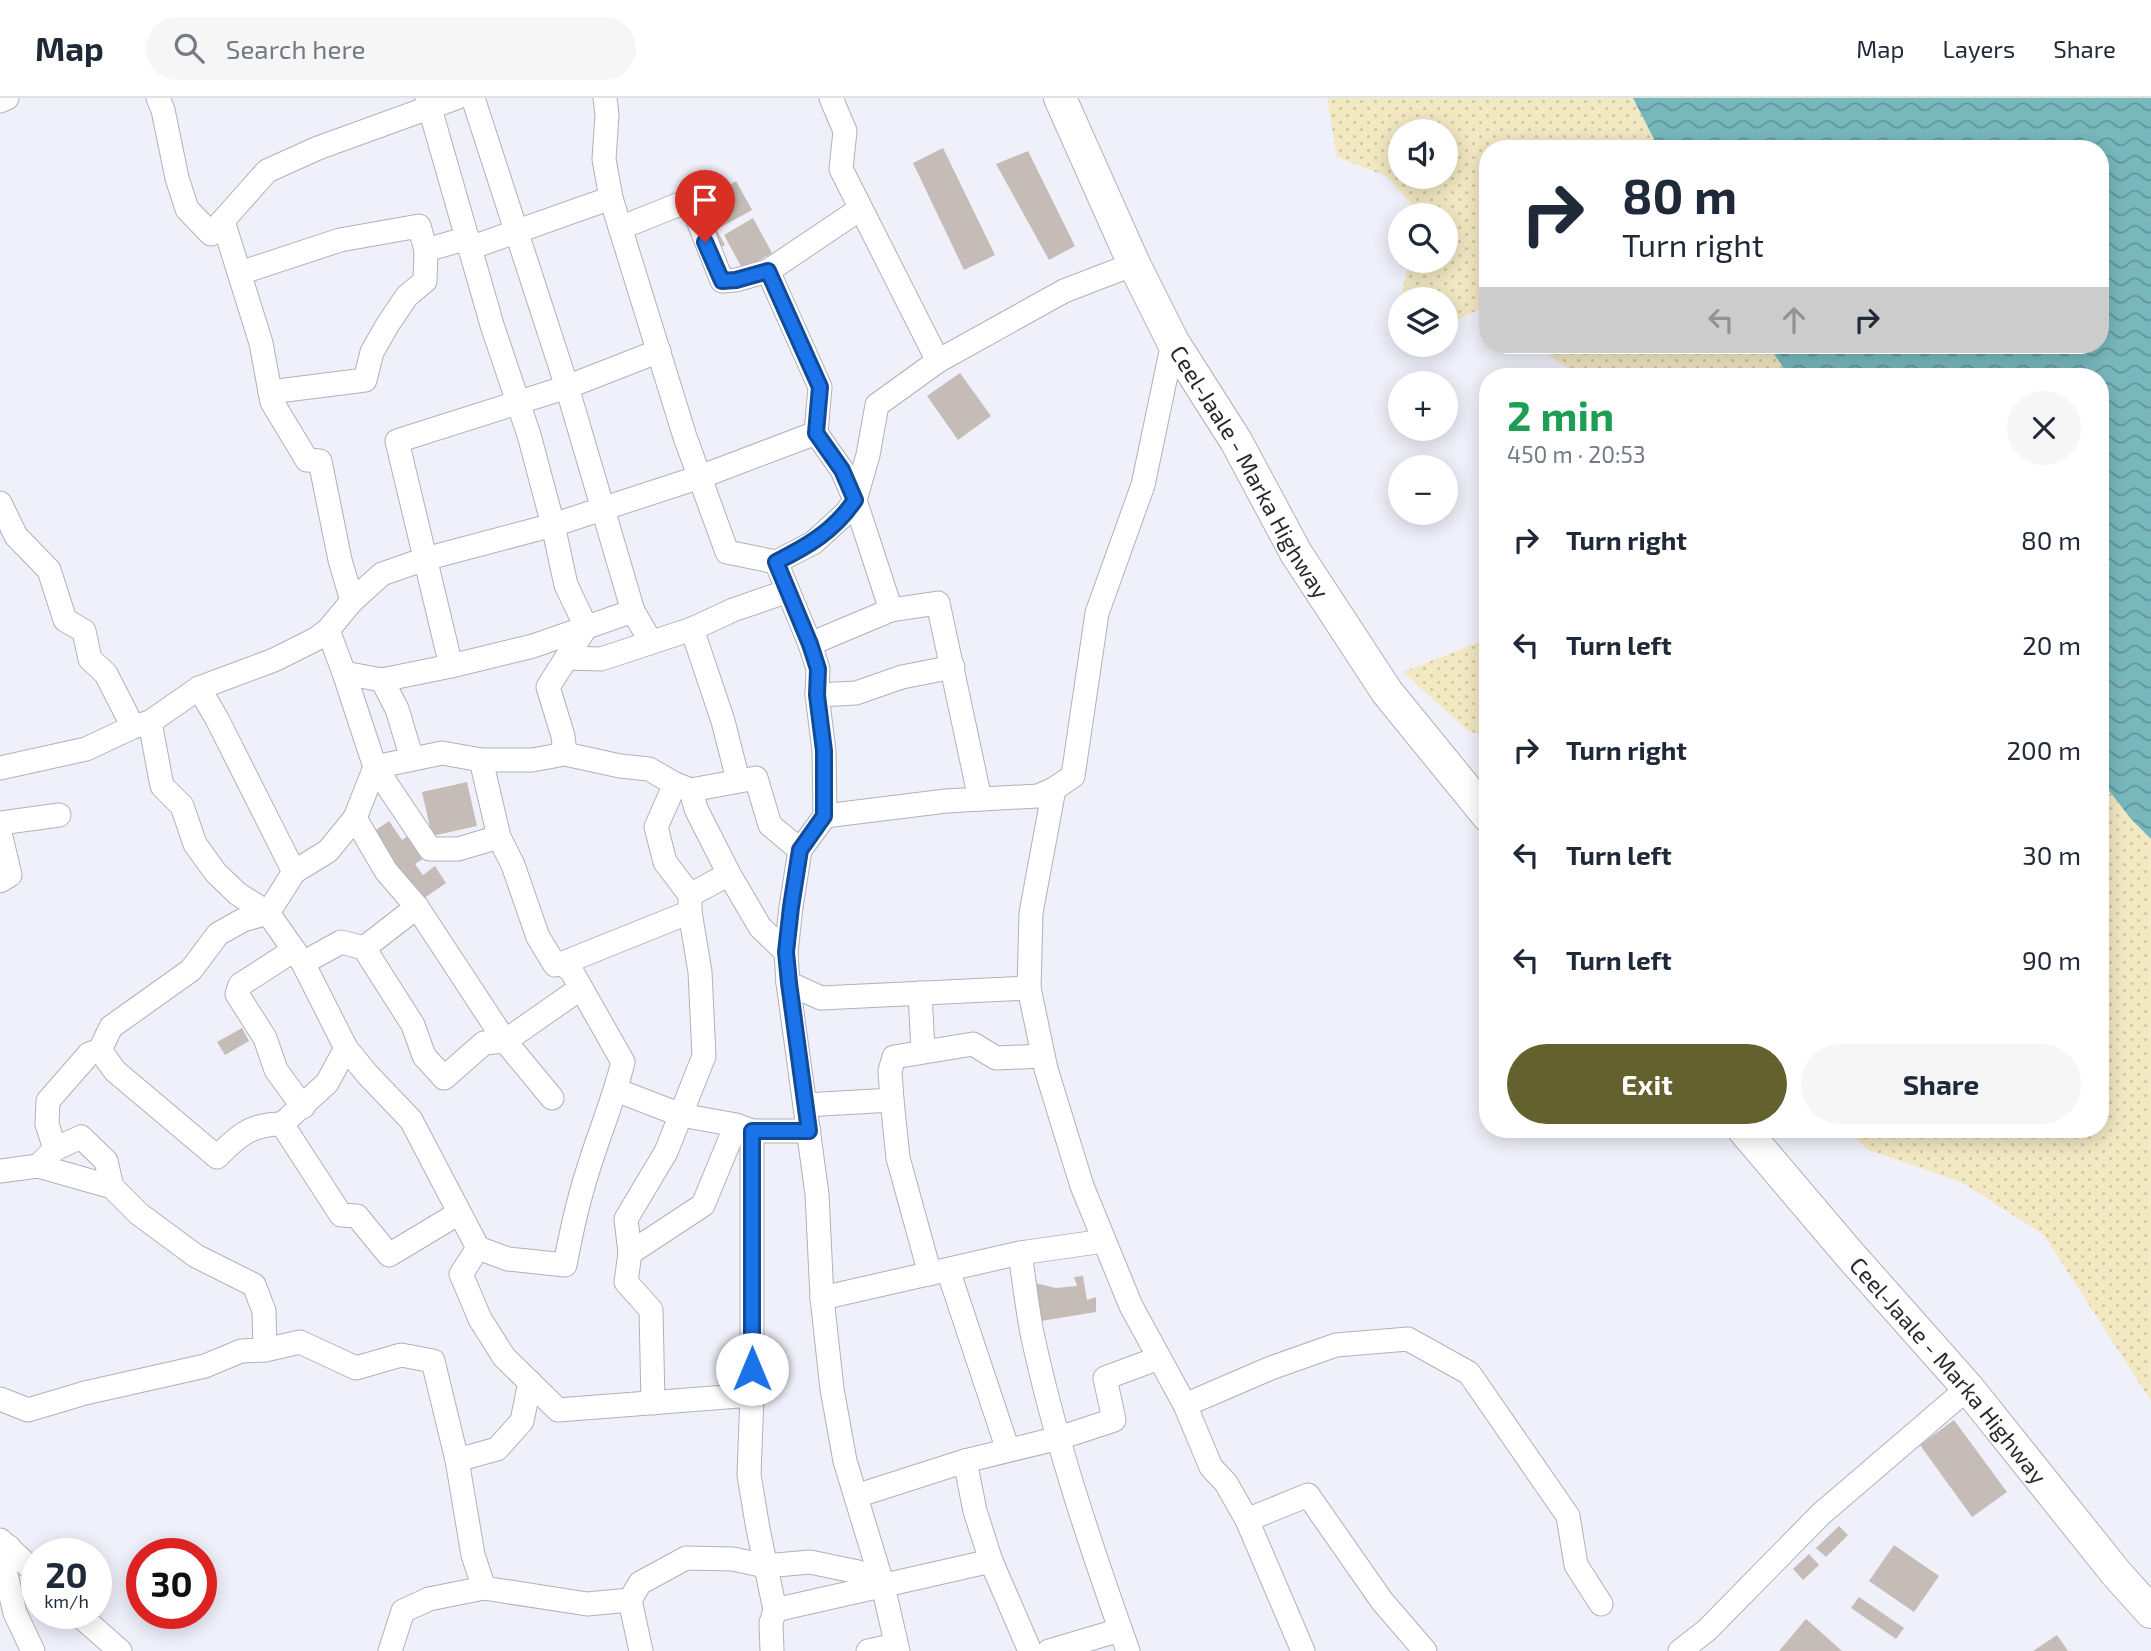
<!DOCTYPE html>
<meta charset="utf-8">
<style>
body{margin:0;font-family:"Exo 2",sans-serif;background:#f6f6f7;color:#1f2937;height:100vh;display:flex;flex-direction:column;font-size:26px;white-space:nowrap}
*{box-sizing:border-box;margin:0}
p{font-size:23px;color:#747a83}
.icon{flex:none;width:38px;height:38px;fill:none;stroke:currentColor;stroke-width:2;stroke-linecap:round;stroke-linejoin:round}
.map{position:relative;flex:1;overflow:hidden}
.side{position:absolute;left:1479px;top:270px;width:630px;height:770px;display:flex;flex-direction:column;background:#fff;border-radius:28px;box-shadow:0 4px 18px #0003}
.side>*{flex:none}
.banner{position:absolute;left:1479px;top:42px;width:630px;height:214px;border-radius:28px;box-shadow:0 4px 18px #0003;background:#fff;color:#1f2937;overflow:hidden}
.tools{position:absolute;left:1388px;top:21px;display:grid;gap:14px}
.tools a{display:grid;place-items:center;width:70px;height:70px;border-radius:50%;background:#fff;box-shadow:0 4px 18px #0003;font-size:35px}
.speed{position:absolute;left:21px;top:1440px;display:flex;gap:14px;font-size:35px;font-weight:700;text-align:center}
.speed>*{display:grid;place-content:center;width:91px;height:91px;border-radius:50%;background:#fff;box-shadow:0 4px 18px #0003;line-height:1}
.speed small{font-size:18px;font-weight:400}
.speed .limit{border:10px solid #d22;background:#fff;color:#111}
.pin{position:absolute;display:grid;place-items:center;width:60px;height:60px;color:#fff;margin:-72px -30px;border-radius:50% 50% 50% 0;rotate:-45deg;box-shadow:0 0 7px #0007}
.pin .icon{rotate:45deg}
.me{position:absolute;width:77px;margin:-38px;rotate:0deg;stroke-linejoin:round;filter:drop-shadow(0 0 5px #0008)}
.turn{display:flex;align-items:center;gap:24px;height:147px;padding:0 28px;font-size:32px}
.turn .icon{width:91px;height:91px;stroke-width:2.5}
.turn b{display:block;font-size:49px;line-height:60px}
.lanes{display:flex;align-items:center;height:66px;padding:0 28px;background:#0003;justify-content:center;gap:35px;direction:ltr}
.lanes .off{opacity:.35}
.round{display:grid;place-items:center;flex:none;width:74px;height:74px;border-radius:37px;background:#f6f6f7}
.overview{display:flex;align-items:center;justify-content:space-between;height:119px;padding:0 28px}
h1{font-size:42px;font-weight:700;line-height:52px;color:#1e9e55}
.action{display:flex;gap:14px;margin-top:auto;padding:14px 28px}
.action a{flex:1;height:80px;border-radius:42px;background:#63612e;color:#fff;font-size:28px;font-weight:700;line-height:80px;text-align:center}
.action a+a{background:#f6f6f7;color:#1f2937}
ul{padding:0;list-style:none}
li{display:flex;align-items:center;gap:21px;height:105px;padding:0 28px}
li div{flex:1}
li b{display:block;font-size:26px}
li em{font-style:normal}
header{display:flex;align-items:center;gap:42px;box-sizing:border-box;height:98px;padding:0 35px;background:#fff;border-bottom:2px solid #e0e1e3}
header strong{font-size:33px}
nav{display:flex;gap:38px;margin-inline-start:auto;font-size:24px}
.search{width:490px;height:63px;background:#f6f6f7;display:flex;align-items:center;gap:18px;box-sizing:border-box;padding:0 24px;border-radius:38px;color:#747a83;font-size:26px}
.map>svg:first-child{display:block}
.sand{fill:url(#sand-dots);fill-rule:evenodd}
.water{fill:url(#water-waves)}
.building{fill:#c6bcb7}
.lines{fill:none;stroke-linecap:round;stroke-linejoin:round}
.street-casing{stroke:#b0b1ba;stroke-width:25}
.secondary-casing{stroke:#b0b1ba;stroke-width:34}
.street{stroke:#fff;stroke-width:23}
.secondary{stroke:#fff;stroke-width:32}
.route-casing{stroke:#114b97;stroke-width:18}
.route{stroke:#1a73e8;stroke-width:12}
.labels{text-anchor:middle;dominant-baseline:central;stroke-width:5;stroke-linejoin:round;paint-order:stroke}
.street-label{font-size:23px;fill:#292a2d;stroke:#fff}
</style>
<header>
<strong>Map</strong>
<div class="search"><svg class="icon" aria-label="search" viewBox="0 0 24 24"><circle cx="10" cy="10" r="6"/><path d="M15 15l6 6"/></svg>Search here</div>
<nav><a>Map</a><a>Layers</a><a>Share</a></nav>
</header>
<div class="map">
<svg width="2151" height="1553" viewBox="0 0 2151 1553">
<defs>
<pattern id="sand-dots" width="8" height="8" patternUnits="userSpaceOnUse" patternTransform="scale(1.75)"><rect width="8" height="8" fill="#f2e8c2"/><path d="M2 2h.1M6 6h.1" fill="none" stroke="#d0c7a7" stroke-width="1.8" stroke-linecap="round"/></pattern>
<pattern id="water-waves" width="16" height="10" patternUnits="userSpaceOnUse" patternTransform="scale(1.75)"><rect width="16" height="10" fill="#78b8bd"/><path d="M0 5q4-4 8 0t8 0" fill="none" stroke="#62969a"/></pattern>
</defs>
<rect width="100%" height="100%" fill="#eff0fa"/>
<g class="sand">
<path d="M1327 0H1633L1659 51H1488L1487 214 1482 210 1446 227V201H1400L1410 163H1446V117H1422L1386 78 1337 59ZM1400 33H1446V79H1400Z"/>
<path d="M1535 247H1768L1789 278H1578Z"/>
<path d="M1487 541V640L1467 632 1403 574Z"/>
<path d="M2100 681 2131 721 2151 741V1303L2044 1137 1963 1085 1869 1052 1844 1031H2100Z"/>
</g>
<path class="water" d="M1633 0H2151V741L2131 721 2100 681V278H1789L1768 247H2100V51H1659Z"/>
<g class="building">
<path d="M943 50 995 157 964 172 913 65Z"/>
<path d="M1028 53 1075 148 1049 162 996 66Z"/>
<path d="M736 83 752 112 721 129 706 101Z"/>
<path d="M753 120 772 155 743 172 724 137Z"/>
<path d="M712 123 725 147 713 153 701 129Z"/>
<path d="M960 275 991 318 958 342 927 298Z"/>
<path d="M467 684 477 728 432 738 422 694Z"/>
<path d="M389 723 402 742 411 736 426 759 415 766 423 777 435 768 446 785 417 805 370 736Z"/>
<path d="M242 930 249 943 225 957 217 944Z"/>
<path d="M1083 1178 1087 1202 1096 1199V1214L1041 1223 1035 1185 1056 1190 1077 1188 1074 1179Z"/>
<path d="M1954 1322 2007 1394 1972 1419 1920 1347Z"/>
<path d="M1839 1428 1848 1437 1826 1459 1816 1450Z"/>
<path d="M1894 1447 1939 1478 1914 1514 1869 1483Z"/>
<path d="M1809 1456 1819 1467 1803 1482 1793 1471Z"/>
<path d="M1859 1499 1904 1530 1896 1541 1851 1510Z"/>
<path d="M1806 1521 1842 1553H1779Z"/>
<path d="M2057 1537 2068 1553H2033Z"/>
</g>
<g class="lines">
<g class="street-casing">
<g id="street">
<path d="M158 0 163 12 177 80 187 111 211 136 267 73 318 50 456 0"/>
<path d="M427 0 492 227 529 337 553 427 566 487 586 529 548 589 563 638 565 656"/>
<path d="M473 0 567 289 633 513 651 544"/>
<path d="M605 0 607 17 604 61 611 100 685 339 727 454 776 464 810 546 818 571 817 597 824 653 825 718 800 752 791 809 786 854 788 885 817 1096 822 1200 832 1291 845 1363 883 1488 898 1553"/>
<path d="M831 0 845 33 841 71 938 263"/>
<path d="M0 3 7 0"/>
<path d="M860 111 768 173 820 289 816 335 842 372 855 402 891 512"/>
<path d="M223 123 261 245 272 304 307 362 320 363 340 462 352 503"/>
<path d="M620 130 690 102 722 183 736 182 768 173"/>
<path d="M470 150 611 100"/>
<path d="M240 175 340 142 419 128 426 152"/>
<path d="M1173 244 1143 387 1097 515 1073 678 1054 691 1031 815 1029 890 1046 971 1082 1088 1131 1208 1185 1307 1211 1369 1226 1385 1247 1422 1303 1553"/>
<path d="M270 294 365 282 372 254 388 226 407 198 425 183 426 152 468 140"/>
<path d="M0 405 16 438 49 472 65 522 84 533 90 561 106 576 133 629"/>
<path d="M776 464 813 445 846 415 855 402 868 357 877 307 938 263 1064 193 1134 166"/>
<path d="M692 531 723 623 738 682"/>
<path d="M328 532 344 575 382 582 451 568 533 548 633 513"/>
<path d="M810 546 891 512 938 505 980 701"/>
<path d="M566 560 601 561 692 531 733 512 788 493"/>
<path d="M451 568 397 343 567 289 659 253"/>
<path d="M344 575 375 669 430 751H458L499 739 513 767 538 839 555 867 563 865 572 874 623 964C614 1001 599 1036 588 1072 578 1103 571 1135 565 1167L508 1161 478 1150"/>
<path d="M382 582 397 611 412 661"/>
<path d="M199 590 217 621 294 774"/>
<path d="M817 597 856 595 902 579 953 569"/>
<path d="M150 624 162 688 182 708 195 746 216 775 238 796 268 815 303 865 346 950 327 985 282 1026"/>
<path d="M481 662 499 739"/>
<path d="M0 670 86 651 133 629 150 624 199 590 274 562 316 541 328 532 352 503 382 476 425 461 553 427 700 379 816 335"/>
<path d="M691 692 756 680 770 727 800 752"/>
<path d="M825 718 946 703 1038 698 1054 691"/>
<path d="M355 720 386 773 417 809 505 943 552 1000"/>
<path d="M0 725 59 717"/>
<path d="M0 735 10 777 0 783"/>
<path d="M690 797 729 776"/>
<path d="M364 850 413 927 424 958 444 980 484 945 505 943 581 890"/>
<path d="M294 852 240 887 237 896 265 940 276 972 303 1009"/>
<path d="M303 865 341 844 364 850 417 809"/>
<path d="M563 865 690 814"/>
<path d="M788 885 821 900 1029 890"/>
<path d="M920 895 923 953"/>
<path d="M346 950 367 976 411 1022 478 1150 461 1176 480 1221 504 1259 558 1312 752 1297"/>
<path d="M100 952 115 973 217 1059C239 1037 251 1026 282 1026L341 1117 357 1118 389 1157 459 1115"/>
<path d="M616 992 681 1017 736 1027 752 1033H809"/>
<path d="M892 1002 898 1060 930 1176"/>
<path d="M805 1007 892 1002 890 973 894 959 973 946 996 960 1043 958"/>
<path d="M752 1033V1297L749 1377 758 1431 775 1512 771 1525 772 1553"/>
<path d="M55 1051 47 1026 48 1003 89 956 100 952 111 929 191 872 218 836 243 822 268 815 294 774 328 753 355 720 375 669 442 655 481 662H532L565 656 620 668 649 671 675 686 691 692 696 711 729 776 760 829 786 854"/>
<path d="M38 1068 55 1051 81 1039 106 1063 112 1089 139 1116 196 1158 254 1187 264 1213 265 1252"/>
<path d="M0 1073 38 1068 112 1089"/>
<path d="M630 1155 703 1107 736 1027"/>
<path d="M1020 1155C1024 1182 1027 1209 1032 1235 1055 1343 1091 1449 1128 1553"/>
<path d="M948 1172 1008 1352"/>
<path d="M822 1200 1020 1155 1104 1143"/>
<path d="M0 1301 28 1312 85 1295 205 1268 241 1253 265 1252 300 1244 356 1270 401 1257 433 1263 457 1362 473 1457 484 1490"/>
<path d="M653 1305 651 1212 626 1184 630 1155 626 1121 666 1054 704 958 700 874 690 814V797L665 764 656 729 675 686"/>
<path d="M1185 1307 1271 1270 1336 1247 1408 1241 1469 1275 1568 1418 1576 1467 1601 1506"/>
<path d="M457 1362 497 1351 522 1323 530 1284"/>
<path d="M965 1363 975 1413 991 1463 1030 1553"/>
<path d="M856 1398 965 1363 1059 1340 1114 1322 1105 1280 1159 1260"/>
<path d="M1247 1422 1308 1397 1382 1503 1425 1553"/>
<path d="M0 1442 37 1476"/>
<path d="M9 1449 5 1472 15 1515 33 1553"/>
<path d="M630 1502 641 1553"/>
<path d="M775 1512 991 1463"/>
<path d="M78 1516 120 1553"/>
<path d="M390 1553 403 1513 429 1501 484 1490 587 1506 630 1502 640 1485 686 1460 733 1461 765 1468 810 1464 858 1474 883 1488"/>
<path d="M868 1553 896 1547"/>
<path d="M1049 1553 1120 1532"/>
<path d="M1680 1553 1707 1532 1821 1416 1968 1290"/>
</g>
</g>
<g class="secondary-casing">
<g id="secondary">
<path id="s1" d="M1060 0 1134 166 1173 244 1236 343 1296 455 1387 594 1488 718"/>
<path id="s2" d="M1743 1031 1850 1157 1968 1290 2116 1475 2151 1514"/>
</g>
</g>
<use href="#street" class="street"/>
<use href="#secondary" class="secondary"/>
</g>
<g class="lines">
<g class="route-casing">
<path id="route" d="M705 144 722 183 736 182 768 173 820 289 816 335 842 372 855 402C834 433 808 448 776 464L810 546 818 571 817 597 824 653V718L800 752 791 809 786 854 789 885 809 1033H752V1271"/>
</g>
<use href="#route" class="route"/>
</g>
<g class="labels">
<g class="street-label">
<text stroke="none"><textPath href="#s1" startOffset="420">Ceel-Jaale - Marka Highway</textPath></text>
<text stroke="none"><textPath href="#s2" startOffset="317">Ceel-Jaale - Marka Highway</textPath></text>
</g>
</g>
</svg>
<div class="tools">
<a><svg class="icon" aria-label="sound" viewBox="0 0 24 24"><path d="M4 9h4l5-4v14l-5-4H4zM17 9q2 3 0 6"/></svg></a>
<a><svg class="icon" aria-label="search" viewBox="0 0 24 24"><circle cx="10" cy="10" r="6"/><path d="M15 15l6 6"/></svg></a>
<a><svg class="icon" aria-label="layers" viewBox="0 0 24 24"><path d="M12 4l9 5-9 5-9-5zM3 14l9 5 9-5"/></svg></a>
<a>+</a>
<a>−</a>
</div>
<div class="speed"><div>20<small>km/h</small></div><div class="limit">30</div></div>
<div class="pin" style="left:705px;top:144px;background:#d93025"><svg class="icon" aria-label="arrive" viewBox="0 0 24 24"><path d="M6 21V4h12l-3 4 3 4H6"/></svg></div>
<svg class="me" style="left:752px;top:1271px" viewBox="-20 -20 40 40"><circle r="19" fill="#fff"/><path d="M0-13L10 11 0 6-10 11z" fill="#1a73e8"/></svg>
<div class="banner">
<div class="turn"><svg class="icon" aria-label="right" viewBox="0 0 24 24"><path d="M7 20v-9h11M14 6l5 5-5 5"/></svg><div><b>80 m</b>Turn right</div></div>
<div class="lanes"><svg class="icon off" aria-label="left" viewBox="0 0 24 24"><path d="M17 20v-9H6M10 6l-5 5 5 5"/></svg><svg class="icon off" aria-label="ahead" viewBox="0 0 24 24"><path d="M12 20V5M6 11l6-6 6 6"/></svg><svg class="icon" aria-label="right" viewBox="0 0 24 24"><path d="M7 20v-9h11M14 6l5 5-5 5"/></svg></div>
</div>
<section class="side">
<div class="overview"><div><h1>2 min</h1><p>450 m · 20:53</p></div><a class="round"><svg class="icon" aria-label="close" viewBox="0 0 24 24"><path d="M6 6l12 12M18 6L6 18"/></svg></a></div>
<ul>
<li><svg class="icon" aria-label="right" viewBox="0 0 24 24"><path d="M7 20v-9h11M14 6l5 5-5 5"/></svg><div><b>Turn right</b></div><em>80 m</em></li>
<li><svg class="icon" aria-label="left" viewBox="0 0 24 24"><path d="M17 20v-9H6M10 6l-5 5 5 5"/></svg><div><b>Turn left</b></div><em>20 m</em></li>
<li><svg class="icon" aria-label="right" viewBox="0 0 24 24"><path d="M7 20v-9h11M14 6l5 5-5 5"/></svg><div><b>Turn right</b></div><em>200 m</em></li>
<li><svg class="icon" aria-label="left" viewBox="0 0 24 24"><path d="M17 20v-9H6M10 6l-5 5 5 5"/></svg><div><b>Turn left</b></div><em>30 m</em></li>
<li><svg class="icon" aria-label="left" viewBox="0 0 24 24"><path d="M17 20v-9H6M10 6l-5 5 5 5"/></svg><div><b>Turn left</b></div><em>90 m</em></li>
</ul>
<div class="action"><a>Exit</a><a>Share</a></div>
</section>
</div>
